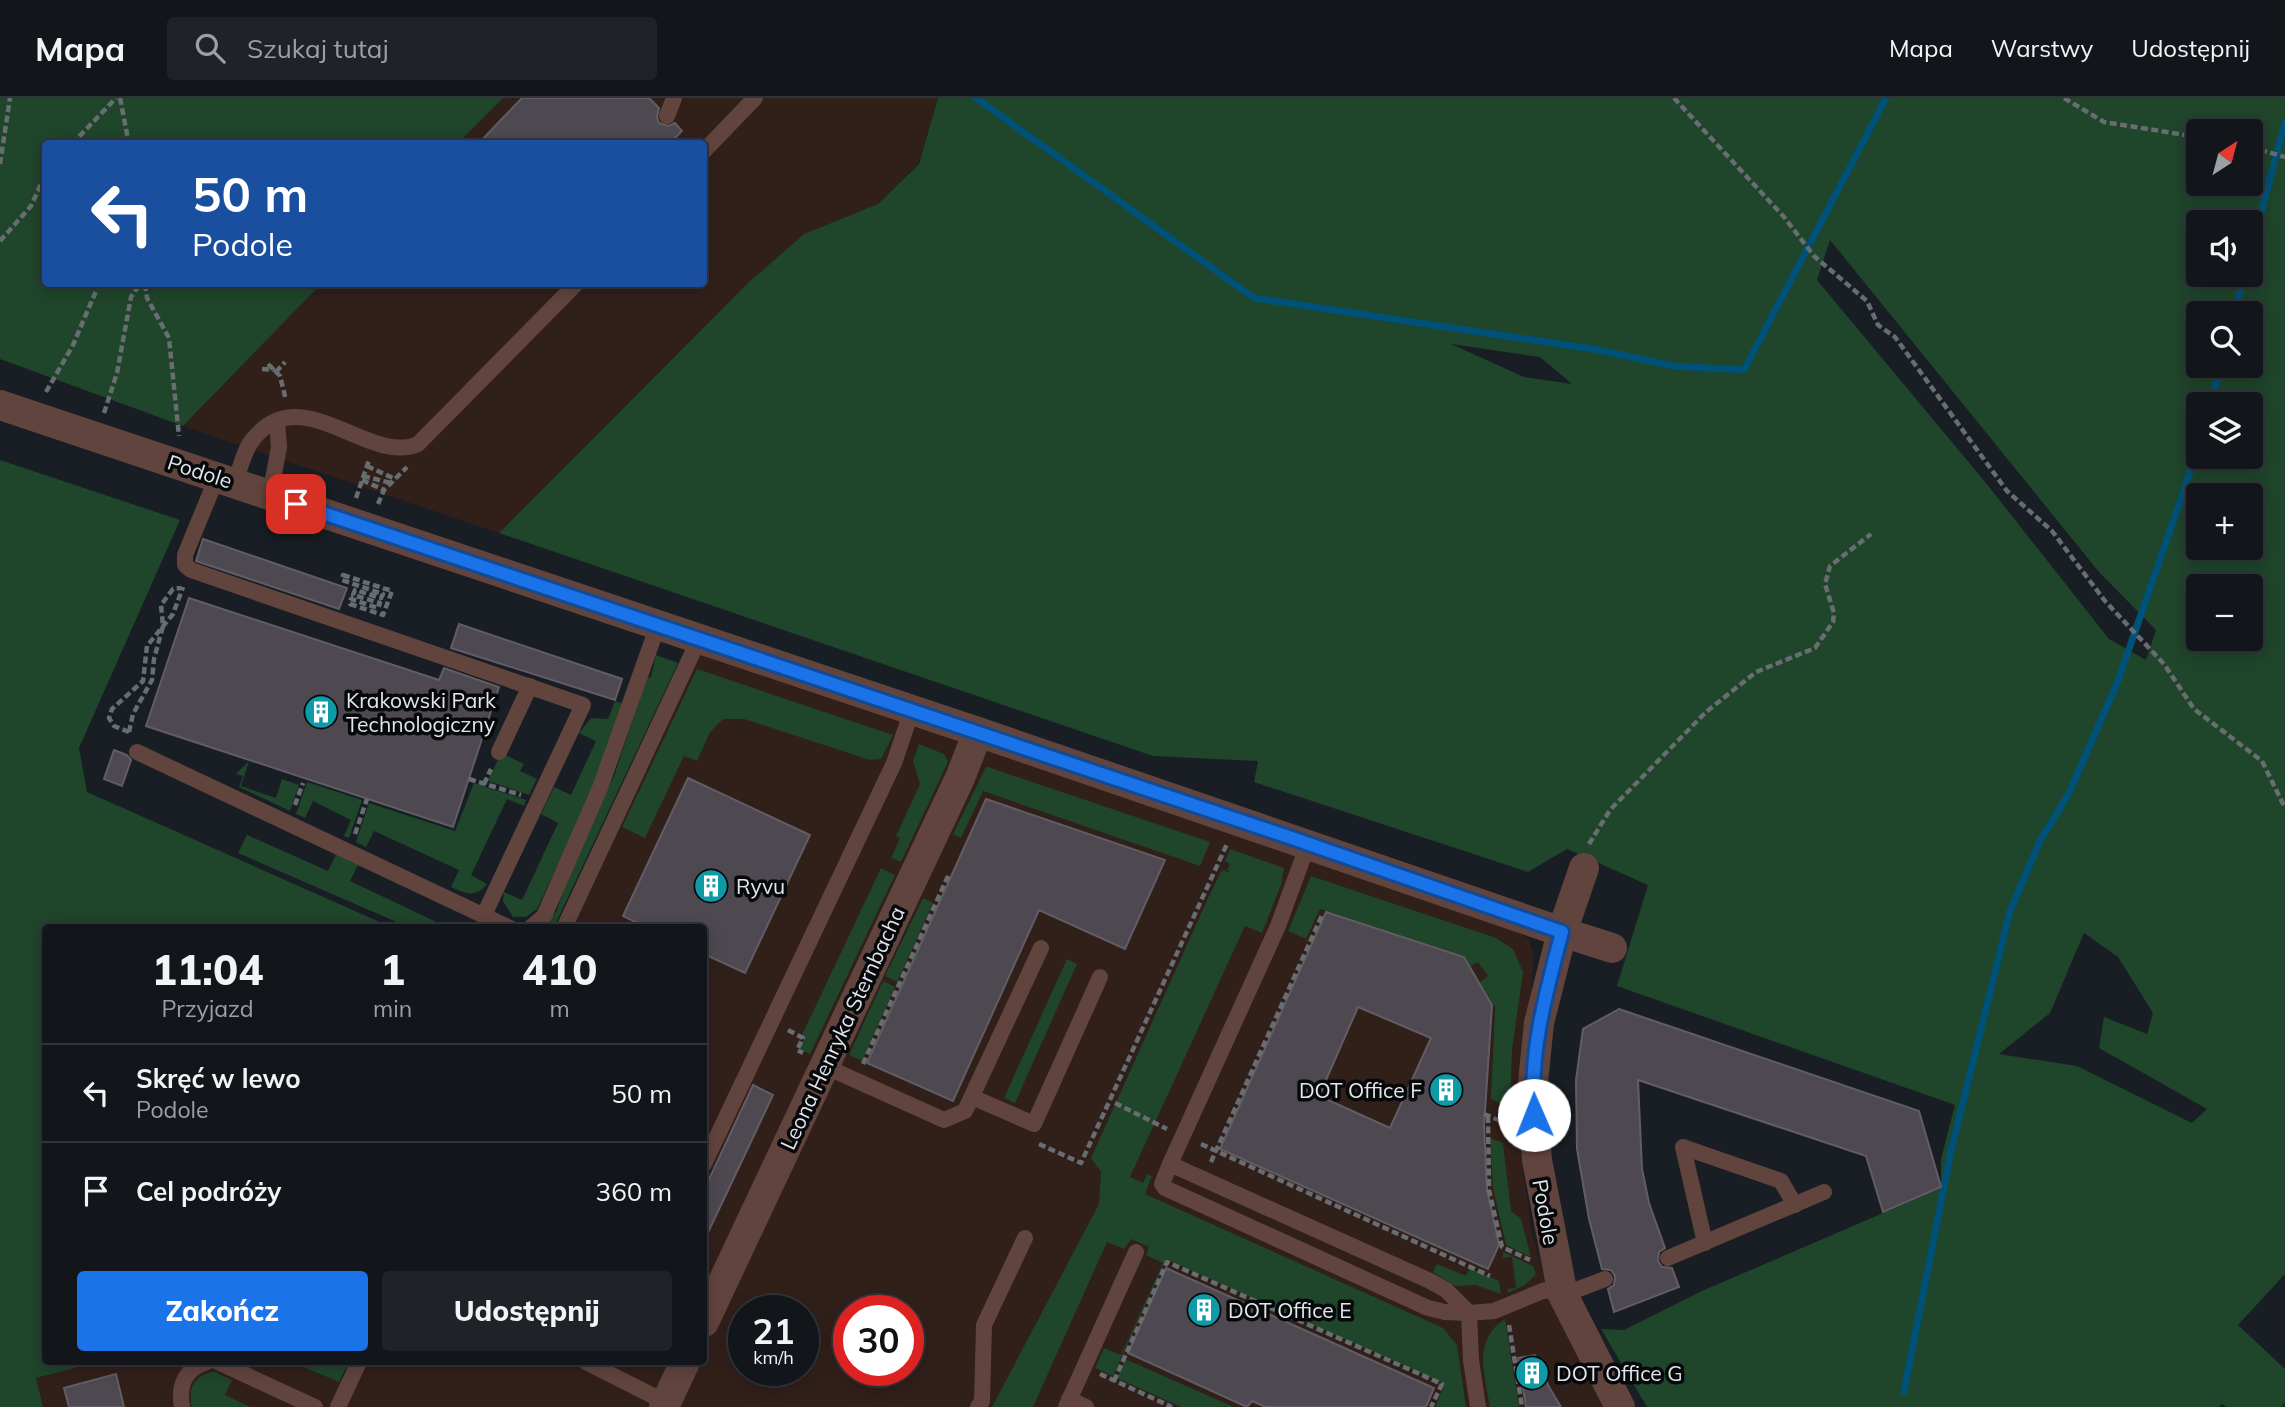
<!DOCTYPE html>
<html lang="pl">
<meta charset="utf-8">
<style>
body{margin:0;font-family:Mulish,sans-serif;background:#1f2328;color:#f1f3f6;height:100vh;display:flex;flex-direction:column;font-size:26px;white-space:nowrap}
*{box-sizing:border-box;margin:0}
p{font-size:23px;color:#9c9fa3}
.icon{flex:none;width:38px;height:38px;fill:none;stroke:currentColor;stroke-width:2;stroke-linecap:round;stroke-linejoin:round}
.map{position:relative;flex:1;overflow:hidden}
.sheet{position:absolute;left:42px;top:826px;width:665px;height:441px;display:flex;flex-direction:column;background:#12161b;border-radius:7px;box-shadow:0 4px 18px #0003,0 0 0 2px #31353a}
.sheet>*{flex:none}
.hud{position:absolute;left:42px;top:42px;width:665px;height:147px;border-radius:7px;box-shadow:0 4px 18px #0003,0 0 0 2px #31353a;background:#1a4fa0;color:#fff;overflow:hidden}
.needle{width:46px;rotate:36deg}
.tools{position:absolute;left:2186px;top:21px;display:grid;gap:14px}
.tools a{display:grid;place-items:center;width:77px;height:77px;border-radius:7px;background:#12161b;box-shadow:0 4px 18px #0003,0 0 0 2px #31353a;font-size:35px}
.speed{position:absolute;left:728px;top:1197px;display:flex;gap:14px;font-size:35px;font-weight:700;text-align:center}
.speed>*{display:grid;place-content:center;width:91px;height:91px;border-radius:50%;background:#12161b;box-shadow:0 4px 18px #0003,0 0 0 2px #31353a;line-height:1}
.speed small{font-size:18px;font-weight:400}
.speed .limit{border:10px solid #d22;background:#fff;color:#111}
.pin{position:absolute;display:grid;place-items:center;width:60px;height:60px;color:#fff;margin:-30px;border-radius:14px;box-shadow:0 4px 10px #0006}
.me{position:absolute;width:77px;margin:-38px;rotate:359deg;stroke-linejoin:round;filter:drop-shadow(0 0 5px #0008)}
.turn{display:flex;align-items:center;gap:24px;height:147px;padding:0 35px;font-size:32px}
.turn .icon{width:91px;height:91px;stroke-width:2.5}
.turn b{display:block;font-size:49px;line-height:60px}
.eta{display:flex;justify-content:space-evenly;align-items:center;height:119px;text-align:center}
.eta b{font-size:42px;font-weight:800;line-height:49px}
.primary-button{display:flex;gap:14px;margin-top:auto;padding:14px 35px}
.primary-button a{flex:1;height:80px;border-radius:7px;background:#1a73e8;color:#fff;font-size:28px;font-weight:800;line-height:80px;text-align:center}
.primary-button a+a{background:#1f2328;color:#f1f3f6}
ul{padding:0;list-style:none}
li{display:flex;align-items:center;gap:21px;height:98px;padding:0 35px;border-top:2px solid #31353a}
li div{flex:1}
li b{display:block;font-size:26px}
li em{font-style:normal}
header{display:flex;align-items:center;gap:42px;box-sizing:border-box;height:98px;padding:0 35px;background:#12161b;border-bottom:2px solid #31353a}
header strong{font-size:33px}
nav{display:flex;gap:38px;margin-inline-start:auto;font-size:24px}
.search{width:490px;height:63px;background:#1f2328;display:flex;align-items:center;gap:18px;box-sizing:border-box;padding:0 24px;border-radius:7px;color:#9c9fa3;font-size:26px}
.map>svg:first-child{display:block}
.commercial{fill:#311f1a;fill-rule:evenodd}
.green{fill:#1f452b;fill-rule:evenodd}
.lines{fill:none;stroke-linecap:round;stroke-linejoin:round}
.stream{stroke:#005177;stroke-width:7}
.building{fill:#4e4850;stroke:#625d65;stroke-width:2;fill-rule:evenodd}
.path{stroke:#686d72;stroke-width:4.5;stroke-dasharray:7 3.5;stroke-linecap:butt}
.service{stroke:#61443d;stroke-width:16}
.minor{stroke:#61443d;stroke-width:30}
.route-casing{stroke:#114b97;stroke-width:18}
.route{stroke:#1a73e8;stroke-width:12}
.labels{text-anchor:middle;dominant-baseline:central;stroke-width:7;stroke-linejoin:round;paint-order:stroke}
.street-label{font-size:21px;fill:#e2e6eb;stroke:#06080a}
.poi-label{font-size:21px;fill:#e2e6eb;stroke:#06080a;text-anchor:start}
</style>
<header>
<strong>Mapa</strong>
<div class="search"><svg class="icon" aria-label="search" viewBox="0 0 24 24"><circle cx="10" cy="10" r="6"/><path d="M15 15l6 6"/></svg>Szukaj tutaj</div>
<nav><a>Mapa</a><a>Warstwy</a><a>Udostępnij</a></nav>
</header>
<div class="map">
<svg width="2285" height="1309" viewBox="0 0 2285 1309">
<rect width="100%" height="100%" fill="#181e24"/>
<g class="commercial">
<path d="M503 0H938L919 65 878 106 804 136 749 184 499 435 183 328 321 186H704V46L458 45Z"/>
<path d="M701 550 1491 820 1528 840 1534 857 1519 1041 1532 1136 1556 1215 1607 1309H43L36 1280 98 1264H291L339 1284 357 1264H704V830L574 829ZM744 1213H803V1272H744ZM849 1213H908V1272H849Z"/>
</g>
<g class="green">
<path d="M0 0H503L458 45 46 46V186H321L183 328 0 261Z"/>
<path d="M938 0H2285V1176L2238 1227 2285 1271V1303L2282 1309H2227L2222 1306 2219 1309H1647L1601 1231 1624 1232 1702 1193 1941 1090V1061L1955 1007 1617 888 1648 787 1567 751 1528 774 1254 684 1258 663 1153 658 499 435 749 184 804 136 878 106 919 66ZM2198 33H2250V86H2198ZM2198 124H2250V177H2198ZM1830 142 2099 474 2156 532 2146 562 2109 541 1986 385 1817 182ZM2198 215H2250V268H2198ZM1451 246 1540 259 1572 286 1524 279ZM2198 306H2250V359H2198ZM2198 397H2250V450H2198ZM2198 488H2250V541H2198ZM2084 835 2118 859 2153 915 2147 936 2104 919 2099 950 2207 1011 2192 1025 2077 968 1999 956 2050 915Z"/>
<path d="M0 362 180 422 79 650 87 694 391 829 46 830V1264H98L36 1280 43 1309H0Z"/>
<path d="M656 557 678 565 554 829 544 830 557 812 568 779 614 678 647 580 651 579Z"/>
<path d="M697 571 893 637 881 661 870 662 744 621H723L710 634 697 663 684 658 645 740 622 729Z"/>
<path d="M615 603 622 605 593 692 537 811 526 819H513L503 803 504 794 522 802 558 725 541 716 554 689 571 697 596 643 579 635 591 620 608 621Z"/>
<path d="M919 646 944 656 948 664 901 764 891 760 900 740 896 738 920 686 913 663Z"/>
<path d="M501 655 524 666 520 673 537 681 529 697 488 683Z"/>
<path d="M249 663 241 688 276 700 282 681 299 687 290 713 239 689 243 678 236 676Z"/>
<path d="M986 669H988L1210 744 1200 768 983 693 961 740 953 736Z"/>
<path d="M307 684 362 702 349 740 344 738 351 722 313 703 305 720 296 716Z"/>
<path d="M474 685 526 702 524 708 507 701 471 777 487 786C476 800 466 796 451 789L459 772 374 733 366 749 356 744 369 705 455 733Z"/>
<path d="M247 737 328 773 336 756 358 767 350 783 447 829H408L238 755Z"/>
<path d="M1230 751 1284 770 1281 787 1262 835 1245 828 1130 1079 1143 1085 1147 1076 1152 1078 1145 1096 1443 1230 1457 1247 1466 1309H1435L1445 1286 1166 1161 1113 1278 1095 1270 1104 1250 1121 1257 1163 1165 1146 1157 1149 1149 1131 1141 1124 1151 1107 1144 1033 1309H992L1099 1106 1101 1074 1091 1060 1209 798 1222 772 1231 775 1227 772 1230 766 1225 763Z"/>
<path d="M881 770 895 777 810 956 800 951 805 939 802 937Z"/>
<path d="M1311 778 1496 840 1513 851 1523 874 1512 952 1510 1010 1491 1001 1495 909 1480 884 1488 878 1478 864 1471 868 1464 858 1320 811 1306 841 1288 833Z"/>
<path d="M923 800 933 805 897 884 885 878Z"/>
<path d="M1067 861 1077 866 1015 1005 1004 1000Z"/>
<path d="M883 883 895 889 862 963 849 957Z"/>
<path d="M1490 1040 1503 1045 1511 1113 1521 1121 1531 1159 1506 1147 1493 1090Z"/>
<path d="M1503 1154 1533 1168 1536 1176 1525 1187 1508 1195 1507 1191 1516 1190 1512 1159 1503 1160Z"/>
<path d="M1437 1166 1466 1178 1470 1170 1499 1183 1501 1196 1476 1187 1455 1188 1433 1174Z"/>
<path d="M1505 1221 1519 1309H1490C1485 1277 1472 1242 1505 1221Z"/>
<path d="M1125 1261 1234 1309H1181L1117 1280Z"/>
<path d="M291 1264H349L339 1284Z"/>
<path d="M215 1274 232 1282 225 1297 250 1309H192C187 1291 195 1275 215 1274Z"/>
</g>
<g class="lines">
<g class="stream">
<path d="M976 0 1254 200 1593 251 1674 268 1744 272 1886 0"/>
<path d="M2250 155 2285 25"/>
<path d="M2234 215 2245 177"/>
<path d="M2210 306 2221 268"/>
<path d="M1904 1293 1951 1053 2010 813 2040 743 2069 695 2118 583 2198 351"/>
</g>
</g>
<g class="building">
<path d="M522 0H649L659 10 657 19 659 25 668 28 675 25 682 33 669 46H478Z"/>
<path d="M203 441 347 490 339 511 196 463Z"/>
<path d="M189 500 439 582 444 570 499 589 453 729 146 628Z"/>
<path d="M459 526 622 581 615 602 451 550Z"/>
<path d="M114 652 127 657 131 662 122 688 104 681Z"/>
<path d="M688 680 810 737 745 875 704 856V830H648L623 818Z"/>
<path d="M986 701 1165 762 1125 851 1039 812 953 1003 867 965Z"/>
<path d="M1326 814 1464 859 1492 907 1484 1028 1487 1091 1499 1147 1488 1171 1220 1051ZM1358 909 1431 940 1390 1030 1319 998Z"/>
<path d="M1619 911 1919 1013 1941 1089 1883 1114 1866 1058 1638 982 1642 1071 1649 1105 1665 1150 1659 1154 1658 1163 1662 1169 1672 1170 1679 1189 1614 1214 1608 1191 1614 1187 1615 1178 1611 1172 1602 1171 1589 1121 1577 1051 1576 982 1583 931Z"/>
<path d="M753 987 773 997 704 1143V1092Z"/>
<path d="M1166 1170 1434 1290 1426 1309H1266L1252 1303 1247 1309 1128 1255Z"/>
<path d="M1535 1257 1549 1289 1561 1309H1526L1518 1260Z"/>
<path d="M116 1276 124 1309H69L64 1290Z"/>
</g>
<g class="lines">
<g class="path">
<path d="M120 0 129 46"/>
<path d="M1674 0 1784 119 1814 158 1867 203 1878 227 1895 239 2007 393 2052 433 2105 503 2164 566 2194 611 2262 663 2285 710"/>
<path d="M2064 0 2104 24 2198 39"/>
<path d="M72 46 116 0"/>
<path d="M2250 49 2285 59"/>
<path d="M0 66 10 0"/>
<path d="M0 143 31 108 46 75"/>
<path d="M145 186 147 200 169 240 179 338"/>
<path d="M268 266 280 278 286 302"/>
<path d="M262 271 275 272"/>
<path d="M276 274 285 264"/>
<path d="M46 294 73 247 99 186"/>
<path d="M104 315 117 275 131 199 140 186"/>
<path d="M367 368 395 381"/>
<path d="M363 378 391 385"/>
<path d="M362 382 384 392"/>
<path d="M356 400 369 362"/>
<path d="M378 406 384 392 407 369"/>
<path d="M343 477 392 493 383 517 350 506 351 501 378 510 380 505 353 497 355 492 381 500 383 496 342 482Z"/>
<path d="M129 634 114 628 109 620 112 611 143 583 147 548 173 516 183 489"/>
<path d="M129 634 133 616 152 582 154 561 163 528 161 507 173 491 181 490"/>
<path d="M469 681 521 697"/>
<path d="M484 686 491 671"/>
<path d="M295 707 303 685"/>
<path d="M355 736 367 701"/>
<path d="M1589 746 1610 712 1706 614 1756 574 1815 550 1833 524 1834 515 1825 486 1830 468 1871 436"/>
<path d="M788 932 803 940 797 952 803 955"/>
<path d="M863 966 949 776"/>
<path d="M1115 1005 1167 1031"/>
<path d="M1484 1016 1508 1026"/>
<path d="M1488 1018 1489 1092 1502 1149 1530 1162"/>
<path d="M1039 1046 1081 1065 1227 746"/>
<path d="M1201 1046 1490 1178"/>
<path d="M1211 1064 1323 815"/>
<path d="M1509 1227 1522 1309"/>
<path d="M1100 1276 1172 1309"/>
<path d="M1114 1283 1167 1164 1442 1286 1431 1309"/>
</g>
<g class="service">
<path d="M667 18 674 0"/>
<path d="M704 53 755 0"/>
<path d="M217 379 185 457V467L191 472 583 607 484 817"/>
<path d="M235 385C240 371 244 351 254 340 303 281 369 368 418 346L576 186"/>
<path d="M270 397 279 349 277 324"/>
<path d="M137 654 510 830"/>
<path d="M499 654 530 588"/>
<path d="M1308 746 1278 828 1170 1066 1430 1183 1446 1192 1469 1215"/>
<path d="M530 830 544 818 600 690 658 527"/>
<path d="M564 830 699 541"/>
<path d="M824 968 944 1022 965 1013 1041 850"/>
<path d="M972 999 1034 1026 1100 879"/>
<path d="M704 1066 894 665 912 612"/>
<path d="M1170 1066 1162 1086 1165 1090 1428 1210 1445 1214 1469 1215"/>
<path d="M1705 1145 1683 1049 1781 1083 1795 1107"/>
<path d="M1668 1160 1824 1094"/>
<path d="M218 1264 315 1309"/>
<path d="M586 1264 671 1307"/>
<path d="M1069 1301 1086 1309"/>
<path d="M182 1309C178 1287 185 1271 207 1264"/>
<path d="M338 1309 359 1264"/>
<path d="M978 1309 982 1303 984 1227 1025 1140"/>
<path d="M1066 1309 1136 1154"/>
<path d="M1478 1309 1471 1262 1469 1215 1494 1213 1545 1192 1563 1197 1605 1181"/>
</g>
<g class="minor">
<path d="M0 307 978 634 1562 834 1539 925 1532 994 1537 1062 1563 1197 1620 1309"/>
<path d="M1584 770 1562 834 1612 850"/>
<path d="M704 1224 960 680 978 634"/>
<path d="M664 1309 685 1264"/>
</g>
</g>
<g class="lines">
<g class="route-casing">
<path id="route" d="M296 406 1283 737 1562 834C1546 894 1529 955 1534 1017"/>
</g>
<use href="#route" class="route"/>
</g>
<defs>
<g id="building-disc" transform="scale(1.75)"><circle r="9.5" fill="#0f9aa8" stroke="#06080a"/><path d="M-4-6H4V6H1V3H-1V6H-4ZM-2.5-4.3h1.7v1.8h-1.7ZM.8-4.3h1.7v1.8H.8ZM-2.5-1h1.7V.8h-1.7ZM.8-1h1.7V.8H.8Z" fill="#fff"/></g>
</defs>
<g fill-rule="evenodd">
<use href="#building-disc" x="321" y="614"/>
<use href="#building-disc" x="711" y="788"/>
<use href="#building-disc" x="1446" y="992"/>
<use href="#building-disc" x="1204" y="1212"/>
<use href="#building-disc" x="1532" y="1275"/>
</g>
<g class="labels">
<g class="street-label">
<text transform="translate(200 373) rotate(18)">Podole</text>
<text transform="translate(842 930) rotate(-65)">Leona Henryka Sternbacha</text>
<text transform="translate(1546 1114) rotate(80)">Podole</text>
</g>
<g class="poi-label">
<text x="346" y="602">Krakowski Park<tspan x="346" dy="24">Technologiczny</tspan></text>
<text x="736" y="788">Ryvu</text>
<text x="1422" y="992" text-anchor="end">DOT Office F</text>
<text x="1228" y="1212">DOT Office E</text>
<text x="1556" y="1275">DOT Office G</text>
</g>
</g>
</svg>
<div class="tools">
<a><svg class="needle" viewBox="-14 -14 28 28"><path d="M0-13l5 13h-10z" fill="#e53935"/><path d="M0 13l5-13h-10z" fill="#9c9fa3"/></svg></a>
<a><svg class="icon" aria-label="sound" viewBox="0 0 24 24"><path d="M4 9h4l5-4v14l-5-4H4zM17 9q2 3 0 6"/></svg></a>
<a><svg class="icon" aria-label="search" viewBox="0 0 24 24"><circle cx="10" cy="10" r="6"/><path d="M15 15l6 6"/></svg></a>
<a><svg class="icon" aria-label="layers" viewBox="0 0 24 24"><path d="M12 4l9 5-9 5-9-5zM3 14l9 5 9-5"/></svg></a>
<a>+</a>
<a>−</a>
</div>
<div class="speed"><div>21<small>km/h</small></div><div class="limit">30</div></div>
<div class="pin" style="left:296px;top:406px;background:#d93025"><svg class="icon" aria-label="arrive" viewBox="0 0 24 24"><path d="M6 21V4h12l-3 4 3 4H6"/></svg></div>
<svg class="me" style="left:1534px;top:1017px" viewBox="-20 -20 40 40"><circle r="19" fill="#fff"/><path d="M0-13L10 11 0 6-10 11z" fill="#1a73e8"/></svg>
<div class="hud">
<div class="turn"><svg class="icon" aria-label="left" viewBox="0 0 24 24"><path d="M17 20v-9H6M10 6l-5 5 5 5"/></svg><div><b>50 m</b>Podole</div></div>
</div>
<section class="sheet">
<div class="eta">
<div><b>11:04</b><p>Przyjazd</p></div>
<div><b>1</b><p>min</p></div>
<div><b>410</b><p>m</p></div>
</div>
<ul>
<li><svg class="icon" aria-label="left" viewBox="0 0 24 24"><path d="M17 20v-9H6M10 6l-5 5 5 5"/></svg><div><b>Skręć w lewo</b><p>Podole</p></div><em>50 m</em></li>
<li><svg class="icon" aria-label="arrive" viewBox="0 0 24 24"><path d="M6 21V4h12l-3 4 3 4H6"/></svg><div><b>Cel podróży</b></div><em>360 m</em></li>
</ul>
<div class="primary-button"><a>Zakończ</a><a>Udostępnij</a></div>
</section>
</div>
